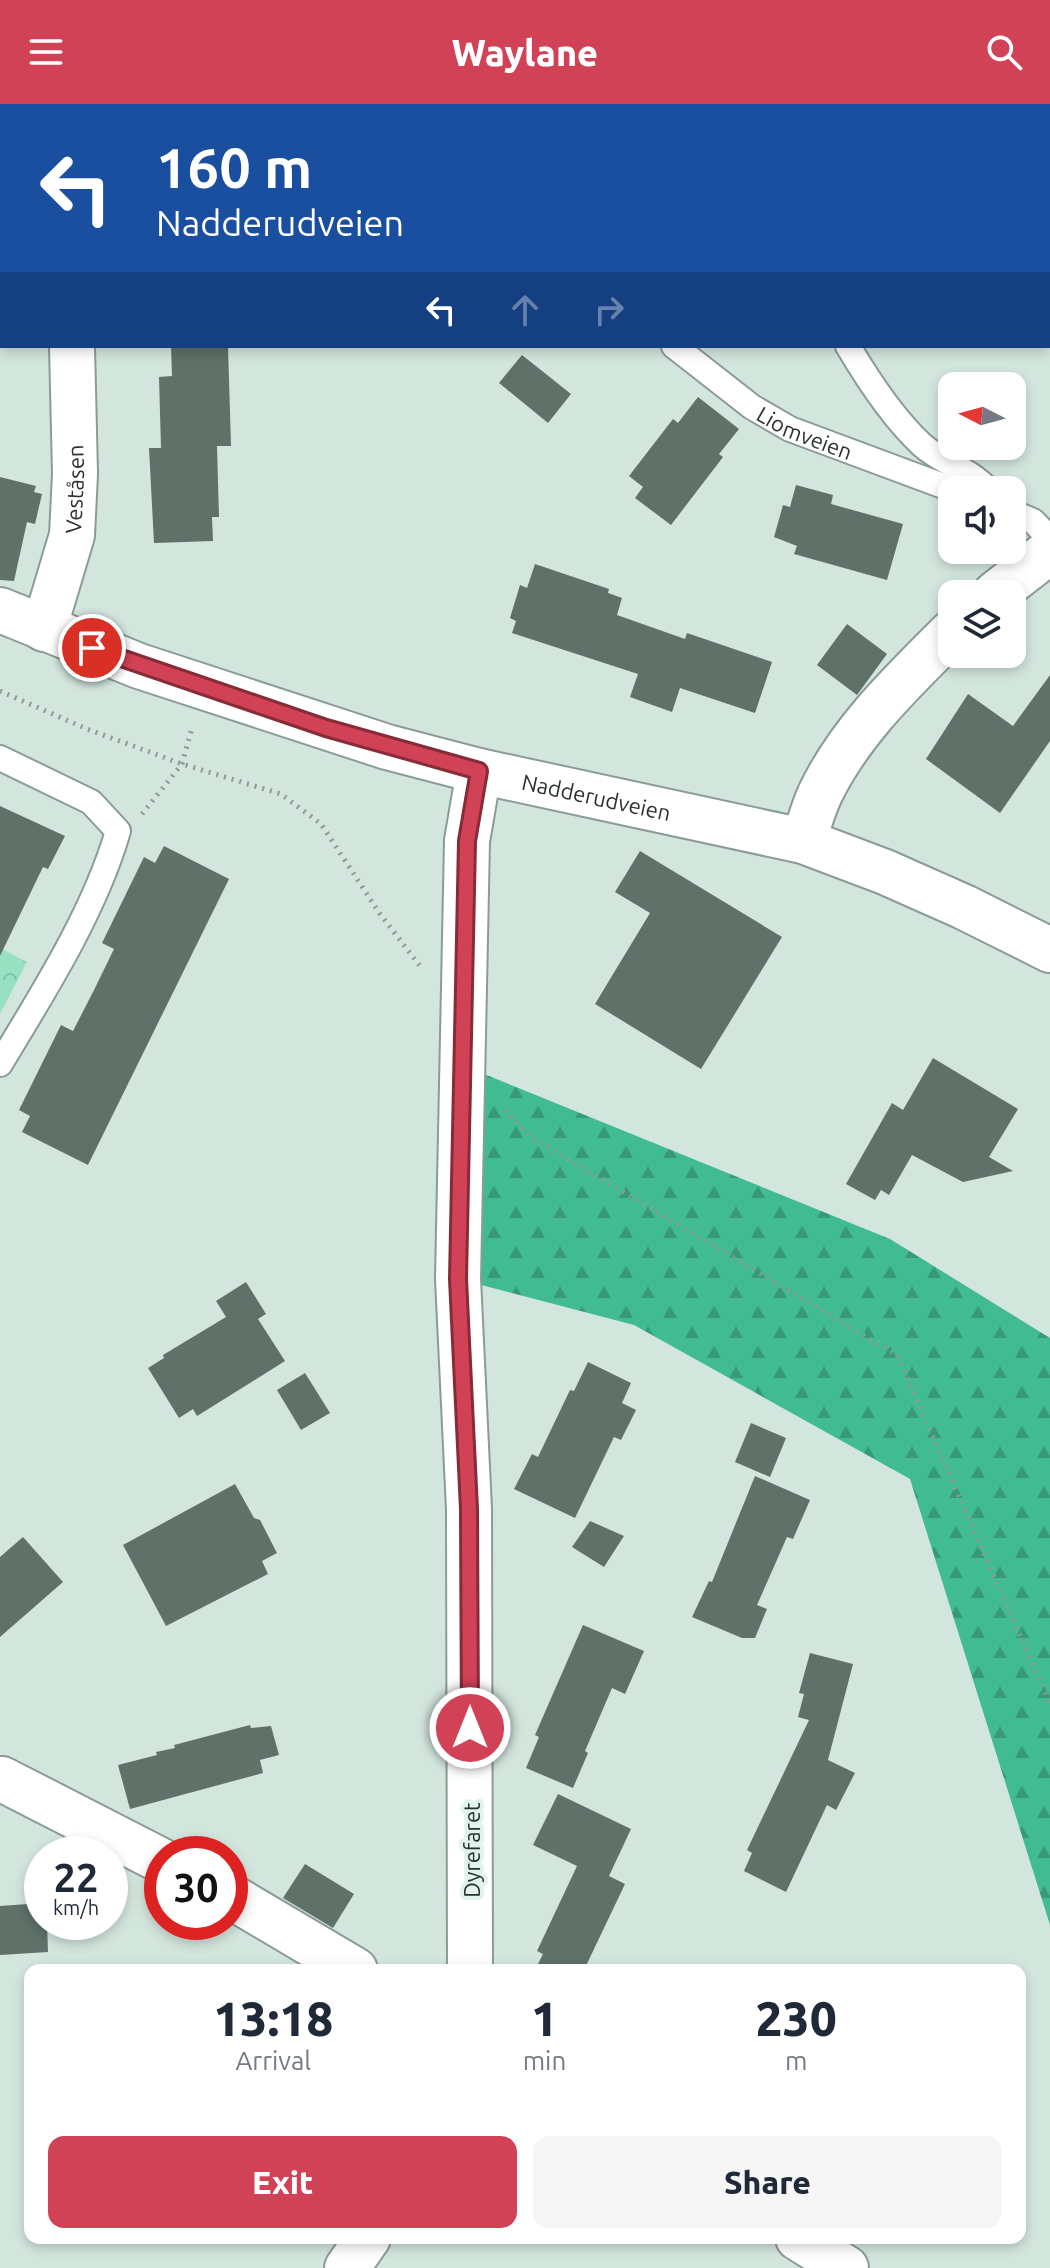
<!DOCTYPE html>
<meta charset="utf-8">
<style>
body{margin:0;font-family:Ubuntu,sans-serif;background:#f6f6f7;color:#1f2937;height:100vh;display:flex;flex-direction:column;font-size:30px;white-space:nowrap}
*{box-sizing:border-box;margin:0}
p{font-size:26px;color:#747a83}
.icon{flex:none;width:44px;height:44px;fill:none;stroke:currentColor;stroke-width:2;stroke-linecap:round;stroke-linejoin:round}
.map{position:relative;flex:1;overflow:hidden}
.details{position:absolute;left:24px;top:1860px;width:1002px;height:280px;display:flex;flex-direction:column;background:#fff;border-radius:16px;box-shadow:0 4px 12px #0003}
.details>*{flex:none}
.guide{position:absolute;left:0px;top:0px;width:1050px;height:244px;box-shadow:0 4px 12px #0003;background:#1a4fa0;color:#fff;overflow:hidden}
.needle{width:52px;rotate:276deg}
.tools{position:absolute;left:938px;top:268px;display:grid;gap:16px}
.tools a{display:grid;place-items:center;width:88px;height:88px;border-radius:16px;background:#fff;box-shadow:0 4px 12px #0003;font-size:40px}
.speed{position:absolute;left:24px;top:1732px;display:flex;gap:16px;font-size:40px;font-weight:700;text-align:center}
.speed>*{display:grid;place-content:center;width:104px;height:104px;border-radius:50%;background:#fff;box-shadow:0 4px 12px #0003;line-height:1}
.speed small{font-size:20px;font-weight:400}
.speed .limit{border:12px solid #d22;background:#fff;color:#111}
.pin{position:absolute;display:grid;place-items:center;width:68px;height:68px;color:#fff;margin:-34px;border:4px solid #fff;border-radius:50%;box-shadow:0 2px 8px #0007}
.me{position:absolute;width:88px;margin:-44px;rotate:0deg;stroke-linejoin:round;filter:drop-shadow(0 0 6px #0008)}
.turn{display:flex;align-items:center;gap:28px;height:168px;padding:0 24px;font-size:36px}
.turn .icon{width:104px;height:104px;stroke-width:2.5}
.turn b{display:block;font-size:56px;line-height:68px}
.lanes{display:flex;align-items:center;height:76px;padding:0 24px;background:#0003;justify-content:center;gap:40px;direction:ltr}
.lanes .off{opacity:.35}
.eta{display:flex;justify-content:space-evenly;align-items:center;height:136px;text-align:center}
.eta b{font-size:48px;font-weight:800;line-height:56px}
.action{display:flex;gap:16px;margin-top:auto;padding:16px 24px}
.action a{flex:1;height:92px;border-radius:16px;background:#d24256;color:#fff;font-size:32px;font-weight:800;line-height:92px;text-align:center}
.action a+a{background:#f6f6f7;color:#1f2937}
header{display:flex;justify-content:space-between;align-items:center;height:104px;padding:0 24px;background:#d24256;color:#fff;font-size:36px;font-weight:800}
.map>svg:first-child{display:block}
.forest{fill:url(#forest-firs)}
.park{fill:url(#park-crowns)}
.building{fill:#5f7169}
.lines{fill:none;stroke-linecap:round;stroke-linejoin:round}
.lane-casing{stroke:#8a9c94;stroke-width:28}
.street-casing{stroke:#8a9c94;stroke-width:48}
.secondary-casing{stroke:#8a9c94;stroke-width:48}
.path{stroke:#8d9b95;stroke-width:5;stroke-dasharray:2 6;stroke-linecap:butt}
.lane{stroke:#fff;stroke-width:24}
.street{stroke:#fff;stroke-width:44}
.secondary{stroke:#fff;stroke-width:44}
.route-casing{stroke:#882b38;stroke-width:20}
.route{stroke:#d24256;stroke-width:14}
.labels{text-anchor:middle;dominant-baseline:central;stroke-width:8;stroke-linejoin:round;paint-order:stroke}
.street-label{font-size:22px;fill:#2a312e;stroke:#e0f4eb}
</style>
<header><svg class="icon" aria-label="menu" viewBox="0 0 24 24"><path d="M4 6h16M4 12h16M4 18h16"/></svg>Waylane<svg class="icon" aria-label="search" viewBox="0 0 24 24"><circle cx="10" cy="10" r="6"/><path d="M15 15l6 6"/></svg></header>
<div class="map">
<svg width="1050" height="2164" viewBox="0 0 1050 2164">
<defs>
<pattern id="forest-firs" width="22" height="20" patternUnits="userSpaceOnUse" patternTransform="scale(2)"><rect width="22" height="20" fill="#41bb92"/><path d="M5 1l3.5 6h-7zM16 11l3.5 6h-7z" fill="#379978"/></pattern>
<pattern id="park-crowns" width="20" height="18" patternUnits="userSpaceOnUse" patternTransform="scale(2)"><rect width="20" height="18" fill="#98e0c2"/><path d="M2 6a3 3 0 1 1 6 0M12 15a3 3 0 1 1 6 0" fill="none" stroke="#83c1a7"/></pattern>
</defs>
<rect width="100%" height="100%" fill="#d3e6dd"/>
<g class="forest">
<path d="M790 0H1050V165L1048 2Z"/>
<path d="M462 961 890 1135 1050 1234V1821L910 1375 634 1221 458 1175Z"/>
</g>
<path class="park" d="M0 844 27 858 0 910Z"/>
<g class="building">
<path d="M171 242H228L231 342H217L219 413H212L213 437 154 439 149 344H161L159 273 172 272Z"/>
<path d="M522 251 571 290 548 319 499 279Z"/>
<path d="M698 293 739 325 719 350 723 353 671 421 635 394 643 383 629 372 673 315 678 319Z"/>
<path d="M0 373 36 382 34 388 42 390 35 420 27 418 14 477 0 476Z"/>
<path d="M796 381 833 391 831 400 903 420 887 476 794 450 797 442 774 433 783 401 790 403Z"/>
<path d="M535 460 609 485 608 489 622 494 617 511 685 535 687 529 772 558 755 609 680 584 672 608 630 593 638 570 512 529 516 517 510 514 520 481 527 484Z"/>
<path d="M847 520 887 550 857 591 817 561Z"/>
<path d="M1050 571V637L1000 709 926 655 968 590 1013 622Z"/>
<path d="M0 702 65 732 48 765 43 763 0 852Z"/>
<path d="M164 742 229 775 88 1061 22 1028 30 1012 19 1006 61 921 73 927 94 886 114 845 102 839 144 753 155 759Z"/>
<path d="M640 747 782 833 701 965 595 900 650 809 615 788Z"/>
<path d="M933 954 1018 1005 989 1053 1013 1067 963 1078 912 1051 889 1091 881 1086 875 1096 846 1080 892 999 903 1006Z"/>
<path d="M246 1178 266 1210 258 1215 285 1257 197 1312 193 1305 179 1314 148 1264 164 1254 163 1251 226 1213 216 1197Z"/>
<path d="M588 1258 631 1279 622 1299 636 1306 621 1336 614 1333 575 1414 514 1385 532 1350 538 1353 570 1286 574 1287Z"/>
<path d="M305 1269 330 1309 301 1326 277 1286Z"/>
<path d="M751 1319 786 1334 770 1373 735 1358Z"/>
<path d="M755 1372 810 1396 793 1435 787 1433 757 1501 767 1505 755 1534H742L692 1513 709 1477 712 1478Z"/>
<path d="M235 1380 254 1414 260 1416 277 1449 262 1457 268 1470 166 1522 123 1441Z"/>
<path d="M590 1417 624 1432 604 1463 572 1443Z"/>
<path d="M23 1433 63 1478 0 1533V1453Z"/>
<path d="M583 1521 644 1547 625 1590 612 1584 585 1647 588 1649 573 1684 526 1664 539 1633 535 1631Z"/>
<path d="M810 1549 853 1560 828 1656 855 1669 836 1706 827 1701 786 1788 744 1767 752 1749 747 1746 809 1616 798 1613 804 1590 799 1589Z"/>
<path d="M250 1621 251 1624 271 1622 279 1651 260 1656 263 1669 130 1705 118 1661 157 1651 156 1648 175 1644 174 1641Z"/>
<path d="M558 1690 631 1725 609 1772 625 1780 584 1866H535L543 1850 537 1847 577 1762 533 1741Z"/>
<path d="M305 1760 354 1790 333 1824 283 1794Z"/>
<path d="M42 1799V1818H47L48 1848 0 1851V1802Z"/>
</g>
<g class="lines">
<g class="lane-casing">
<g id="lane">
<path d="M323 0 327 2"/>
<path id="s1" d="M674 242 752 303 790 325 954 386"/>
<path d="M848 242C868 276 893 314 922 341 942 359 970 365 988 386"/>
<path d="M1012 408 1033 417 1050 435"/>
<path d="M0 654 91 698 118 727C95 807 43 889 0 960"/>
</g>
</g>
<g class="street-casing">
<g id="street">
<path d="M65 0V2"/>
<path d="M0 186 2 187"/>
<path d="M995 490 1050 447"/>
<path id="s2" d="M44 525 72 431 75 370 72 242"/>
<path d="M803 737C809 721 813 705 820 690 850 627 903 577 952 528"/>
<path d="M2 1675 162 1757"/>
<path d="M230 1792 355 1866"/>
<path d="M470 1866 469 1405 458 1175 467 737 479 667"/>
<path d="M798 2134 846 2164"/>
<path d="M347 2164 368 2134"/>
</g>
</g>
<g class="secondary-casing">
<g id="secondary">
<path id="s3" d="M0 506 139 562 387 643 479 667 803 737 885 768 964 803 1050 846"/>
</g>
</g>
<g class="path">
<path d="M374 0 375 2"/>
<path d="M0 587 87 625 182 660 281 690 321 720 380 810 420 862"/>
<path d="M142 710 182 660 192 624"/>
<path d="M505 1006 531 1033 897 1251 1050 1600"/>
</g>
<use href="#lane" class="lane"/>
<use href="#street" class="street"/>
<use href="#secondary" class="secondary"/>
</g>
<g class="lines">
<g class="route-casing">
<path id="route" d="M92 544 326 624 479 667 467 737 458 1175 469 1405 470 1624"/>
</g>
<use href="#route" class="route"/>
</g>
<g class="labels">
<g class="street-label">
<text stroke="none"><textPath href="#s1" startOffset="158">Liomveien</textPath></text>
<text stroke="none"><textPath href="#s2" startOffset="144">Veståsen</textPath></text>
<text stroke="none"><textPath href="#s3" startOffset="626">Nadderudveien</textPath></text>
<text transform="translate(471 1746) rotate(-90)">Dyrefaret</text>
</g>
</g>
</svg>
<div class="tools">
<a><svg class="needle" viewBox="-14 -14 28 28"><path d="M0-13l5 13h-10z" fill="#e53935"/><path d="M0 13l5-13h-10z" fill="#747a83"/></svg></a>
<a><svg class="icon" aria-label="sound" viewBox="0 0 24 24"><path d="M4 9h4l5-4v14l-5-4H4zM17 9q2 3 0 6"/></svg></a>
<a><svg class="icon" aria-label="layers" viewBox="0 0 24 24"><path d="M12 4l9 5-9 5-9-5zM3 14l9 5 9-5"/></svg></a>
</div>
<div class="speed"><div>22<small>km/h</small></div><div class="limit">30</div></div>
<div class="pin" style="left:92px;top:544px;background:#d93025"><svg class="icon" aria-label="arrive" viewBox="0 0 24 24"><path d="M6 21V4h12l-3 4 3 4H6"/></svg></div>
<svg class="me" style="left:470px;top:1624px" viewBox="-20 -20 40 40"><circle r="17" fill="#d24256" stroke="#fff" stroke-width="3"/><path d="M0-11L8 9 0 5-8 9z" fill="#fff"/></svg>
<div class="guide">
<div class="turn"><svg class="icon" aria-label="left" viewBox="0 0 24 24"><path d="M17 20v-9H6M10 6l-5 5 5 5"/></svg><div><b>160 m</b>Nadderudveien</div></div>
<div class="lanes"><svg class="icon" aria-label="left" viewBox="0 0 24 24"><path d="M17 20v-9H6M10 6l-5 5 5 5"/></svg><svg class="icon off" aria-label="ahead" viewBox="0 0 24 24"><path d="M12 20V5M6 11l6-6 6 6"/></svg><svg class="icon off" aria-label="right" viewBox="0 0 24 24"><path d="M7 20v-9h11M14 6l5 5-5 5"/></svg></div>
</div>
<section class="details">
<div class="eta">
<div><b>13:18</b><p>Arrival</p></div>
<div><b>1</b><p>min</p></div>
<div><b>230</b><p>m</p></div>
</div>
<div class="action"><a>Exit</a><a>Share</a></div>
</section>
</div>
